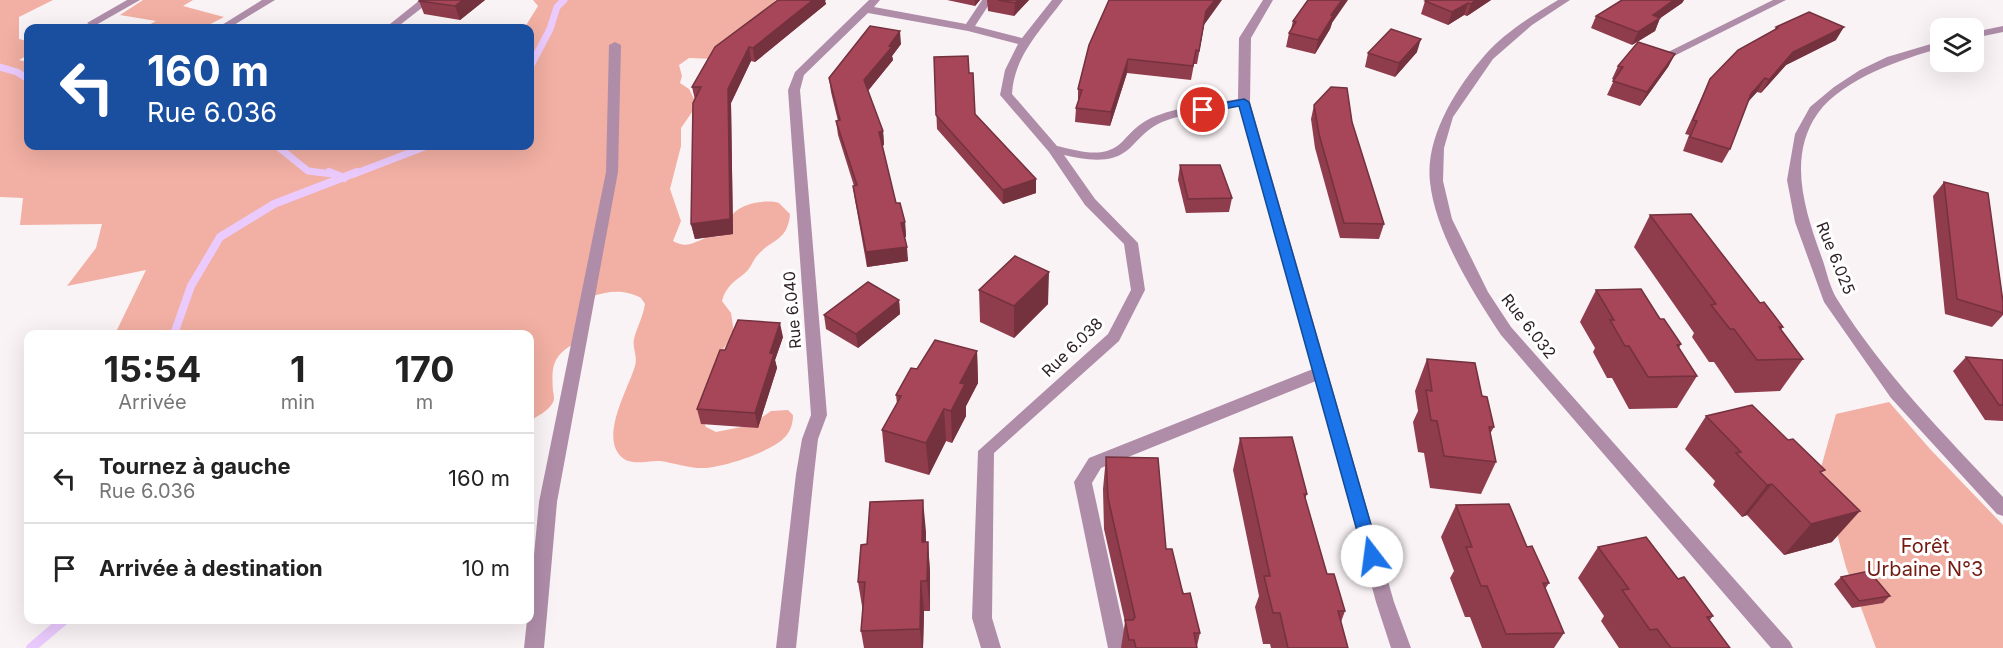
<!DOCTYPE html>
<html lang="fr">
<meta charset="utf-8">
<style>
body{margin:0;font-family:Inter,sans-serif;background:#f6f6f6;color:#222;height:100vh;display:flex;flex-direction:column;font-size:22px;white-space:nowrap}
*{box-sizing:border-box;margin:0}
p{font-size:20px;color:#767676}
.icon{flex:none;width:33px;height:33px;fill:none;stroke:currentColor;stroke-width:2;stroke-linecap:round;stroke-linejoin:round}
.map{position:relative;flex:1;overflow:hidden}
.panel{position:absolute;left:24px;top:330px;width:510px;height:294px;display:flex;flex-direction:column;background:#fff;border-radius:12px;box-shadow:0 6px 24px #0002}
.panel>*{flex:none}
.hud{position:absolute;left:24px;top:24px;width:510px;height:126px;border-radius:12px;box-shadow:0 6px 24px #0002;background:#1a4fa0;color:#fff;overflow:hidden}
.fabs{position:absolute;left:1930px;top:18px;display:grid;gap:12px}
.fabs a{display:grid;place-items:center;width:54px;height:54px;border-radius:12px;background:#fff;box-shadow:0 6px 24px #0002;font-size:30px}
.pin{position:absolute;display:grid;place-items:center;width:51px;height:51px;color:#fff;margin:-26px;border:3px solid #fff;border-radius:50%;box-shadow:0 2px 6px #0007}
.me{position:absolute;width:66px;margin:-33px;rotate:345deg;stroke-linejoin:round;filter:drop-shadow(0 0 4px #0008)}
.turn{display:flex;align-items:center;gap:21px;height:126px;padding:0 24px;font-size:27px}
.turn .icon{width:78px;height:78px;stroke-width:2.5}
.turn b{display:block;font-size:42px;line-height:51px}
.eta{display:flex;justify-content:space-evenly;align-items:center;height:102px;text-align:center}
.eta b{font-size:36px;font-weight:700;line-height:42px}
ul{padding:0;list-style:none}
li{display:flex;align-items:center;gap:18px;height:90px;padding:0 24px;border-top:2px solid #e0e0e0}
li div{flex:1}
li b{display:block;font-size:22px}
li em{font-style:normal}
.map>svg:first-child{display:block}
.green{fill:#f2afa3}
.lines{fill:none;stroke-linecap:round;stroke-linejoin:round}
.stream-far2{stroke:#ebcbfe;stroke-width:7}
.stream-far1{stroke:#ebcbfe;stroke-width:8}
.stream{stroke:#ebcbfe;stroke-width:10}
.minor{fill:#af8da9;fill-rule:evenodd}
.wall{fill:#8f3c4c}
.shaded-wall{fill:#74313e}
.building{fill:#a64658;stroke:#74313e;stroke-width:1.5}
.route{fill:#1a73e8;stroke:#114b97;stroke-width:1.5}
.labels{text-anchor:middle;dominant-baseline:central;stroke-width:6;stroke-linejoin:round;paint-order:stroke}
.street-label{font-size:16px;fill:#2d1f25;stroke:#fff}
.near-park-label{font-size:20px;fill:#751b11;stroke:#fff}
</style>
<div class="map">
<svg width="2003" height="648" viewBox="0 0 2003 648">
<rect width="100%" height="100%" fill="#faf3f6"/>
<g class="green">
<path d="M0 0H53L19 17V39L28 41V55L19 60 28 62V146H530V28L525 27 538 6 533 0H776L714 59 689 58 679 65 682 76 680 83 689 89 697 105 681 128V146L670 189 681 221 673 241C687 249 694 242 706 238 711 236 717 237 721 236 726 230 726 224 730 218 738 203 765 199 779 203L790 214C788 242 770 239 756 257 752 262 751 268 745 273 734 282 726 286 722 301L731 313 734 333 715 361 701 417 706 427 716 432 751 425 771 411 788 410 793 415C793 423 791 430 786 436 772 452 726 466 706 468 690 469 675 463 660 461 646 460 628 468 618 453 603 431 628 389 635 366 638 356 632 348 634 339 637 327 643 317 645 304L641 298C623 289 609 291 590 297L578 341C554 355 551 363 553 391 554 396 555 400 552 404 547 412 537 416 530 421V334H115L146 270 67 286 96 248 102 224 20 225 23 198 0 197Z"/>
<path d="M143 0H193L183 6 224 17 203 28H143L156 21 120 15Z"/>
<path d="M1889 402 1930 449 2003 525V648H1876L1846 567 1820 471 1836 414Z"/>
</g>
<g class="lines">
<g class="stream-far2">
<path d="M0 67 17 72 28 79"/>
<path d="M530 67 550 29 557 7 564 0"/>
<path d="M277 146 308 171 333 174"/>
<path d="M354 174 427 146"/>
</g>
<g class="stream-far1">
<path d="M329 172 344 178"/>
<path d="M174 334 191 286 220 237 274 204 357 172"/>
</g>
<path class="stream" d="M31 648 64 620"/>
<g class="minor">
<path d="M127 0H140L96 25 92 26 87 23Z"/>
<path d="M262 0H275L229 28H217Z"/>
<path d="M420 0H432L396 28H385Z"/>
<path d="M869 0H880L874 7 966 24 982 0H992L975 26 1022 38 1052 0H1063C1041 30 1014 56 1012 94L1057 146C1080 151 1105 160 1123 141 1133 130 1142 121 1156 116 1182 106 1211 104 1238 99L1239 38 1263 0H1273L1251 38 1250 102 1394 602 1411 648H1391L1376 602 1316 381 1101 468 1092 483 1128 648H1108L1074 482 1089 458 1313 369 1239 106C1214 111 1186 112 1162 122 1148 128 1140 138 1130 148 1112 165 1086 160 1064 155L1095 199 1138 243 1145 290 1119 341 994 453 992 618 1001 648H981L972 618 978 451 1108 334 1131 290 1124 244 1085 205 1049 152 1000 95 1005 70 1018 44 968 31 868 13 804 75 800 90 827 415 818 439 814 474 796 648H776L796 474 802 439 811 415 788 90 795 72Z"/>
<path d="M1558 0H1570L1532 25 1493 59 1453 117 1444 148 1443 181 1452 219 1488 292 1511 327 1790 642 1793 648H1771L1501 335C1473 293 1435 232 1430 182 1425 137 1456 88 1485 55 1505 32 1532 16 1558 0Z"/>
<path d="M1773 0H1786L1666 60H1658L1656 58Z"/>
<path d="M2003 26V32L1974 38V32Z"/>
<path d="M1941 41V48C1902 59 1844 78 1818 113 1786 158 1806 214 1823 261 1827 273 1830 288 1837 299 1883 373 1944 434 2003 497V516L1997 514 1891 398 1824 302 1795 222 1787 180 1795 134 1810 107 1834 87 1860 70 1887 57Z"/>
<path d="M615 42 621 45 618 172 557 502 544 648H524L527 620H530V597L539 502 606 172 609 45Z"/>
</g>
</g>
<g class="wall">
<path d="M485 0 460 20 424 14 419 1Z"/>
<path d="M778 0 825 1 826 4 755 62 751 61 731 103 733 234 695 239 691 224 695 100 692 87Z"/>
<path d="M947 0H980L975 6Z"/>
<path d="M987 0H1029L1014 16 988 11Z"/>
<path d="M1491 0 1467 16 1464 15 1448 25 1421 14 1425 1Z"/>
<path d="M1622 0H1684L1682 3 1660 18 1655 31 1632 45 1591 28 1596 16Z"/>
<path d="M1293 21 1332 23 1330 29 1315 54 1286 47 1289 33 1291 29Z"/>
<path d="M1204 25 1197 64H1194L1191 80 1127 73 1110 126 1075 122 1076 108 1078 103V89L1089 45Z"/>
<path d="M1776 27 1836 40 1786 65 1761 93 1757 92 1747 103 1730 149 1722 163 1683 151 1689 135 1685 134 1710 79 1774 31Z"/>
<path d="M901 44 892 56 893 60 868 91 883 131 884 145 882 146 896 203 905 222 906 237H904L908 261 867 267 855 200 853 186H854L838 135 836 121H838L831 92 829 78Z"/>
<path d="M1417 52 1395 77 1365 67 1368 53Z"/>
<path d="M1675 54 1668 67 1640 106 1607 95 1614 80 1612 79 1618 66Z"/>
<path d="M934 57 969 73 975 114 1036 179V193L1003 204 937 129Z"/>
<path d="M1314 105 1384 224 1379 239 1340 238 1315 148 1311 119Z"/>
<path d="M1180 165 1232 198 1229 212 1186 213 1178 180Z"/>
<path d="M1944 182 2003 302V315L1992 327 1945 314 1933 196Z"/>
<path d="M1650 215 1760 303 1783 327 1781 330 1803 359 1780 391 1735 393 1714 362H1709L1692 337 1694 333 1634 247Z"/>
<path d="M979 290 1048 304 1014 338 980 322Z"/>
<path d="M1596 290 1660 319 1681 344 1679 348 1697 376 1677 408 1629 409 1612 378H1607L1593 352 1595 348 1580 322Z"/>
<path d="M899 300 900 314 858 348 826 329 824 315Z"/>
<path d="M783 337 775 360 777 368 758 428 701 424 697 409 725 350Z"/>
<path d="M977 351 978 383 966 406V416L952 443 946 441 929 475 885 462 882 430 897 404 896 395 917 369Z"/>
<path d="M1966 357 2003 360V421L1985 420 1953 371Z"/>
<path d="M1427 359 1482 396 1494 427 1490 434 1496 462 1481 494 1430 488 1424 453 1418 452 1413 422 1418 411 1415 391Z"/>
<path d="M1706 416 1822 474 1832 542 1784 555 1747 515 1742 517 1713 485 1715 481 1685 449Z"/>
<path d="M1240 438 1307 494 1305 499 1327 574 1345 611 1341 622 1348 648H1271L1270 644H1263L1255 607 1259 596 1233 470Z"/>
<path d="M1106 457 1166 549 1200 633 1197 646V648H1121L1125 622 1104 529 1103 489Z"/>
<path d="M1456 505 1527 547 1549 583 1545 589 1564 633 1554 648H1482L1470 617H1465L1450 578 1454 571 1441 537Z"/>
<path d="M926 532V542H928L930 573V611H924L923 648H864L861 631 863 612 858 582 867 544Z"/>
<path d="M1598 547 1678 579 1713 616 1709 621 1730 648H1619L1601 621 1604 616 1578 578Z"/>
<path d="M1841 577 1890 596 1883 603 1852 608 1834 584Z"/>
</g>
<g class="shaded-wall">
<path d="M463 0H485L460 20 455 6Z"/>
<path d="M813 0H826L825 1 826 4 755 62 753 48Z"/>
<path d="M975 0H980L975 6Z"/>
<path d="M1018 0H1029L1014 16 1015 3Z"/>
<path d="M1215 0H1222L1204 25 1197 64 1206 11Z"/>
<path d="M1342 0H1348L1332 23 1330 29 1315 54 1318 40 1331 15Z"/>
<path d="M1476 0H1491L1467 16 1471 4Z"/>
<path d="M1674 0H1684L1682 3 1659 19 1660 18 1655 31 1632 45 1638 32 1653 15Z"/>
<path d="M1468 3 1464 15 1448 25 1452 12Z"/>
<path d="M1844 27 1836 40 1786 65 1761 93 1769 80 1793 52Z"/>
<path d="M900 31 901 44 892 56 893 60 865 94 864 80Z"/>
<path d="M1421 39 1417 52 1395 77 1399 63Z"/>
<path d="M749 47 751 61 731 103 733 234 695 239 691 224 728 89Z"/>
<path d="M1675 54 1668 67 1640 106 1647 92Z"/>
<path d="M1128 59 1127 73 1110 126 1111 112Z"/>
<path d="M1765 78 1757 92 1743 107 1751 94Z"/>
<path d="M883 131 884 145 880 146 879 132Z"/>
<path d="M1036 179V193L1003 204V190Z"/>
<path d="M905 222 906 237 902 238 901 223Z"/>
<path d="M907 247 908 261 867 267 866 252Z"/>
<path d="M1049 272 1048 304 1014 338V306Z"/>
<path d="M899 300 900 314 858 348 856 334Z"/>
<path d="M780 323 783 337 775 360 777 368 758 428 755 413 770 353Z"/>
<path d="M977 351 978 383 966 406V416L952 443 951 411 960 383Z"/>
<path d="M944 409 946 441 929 475 926 443Z"/>
<path d="M1772 484 1747 515 1742 517 1767 485Z"/>
<path d="M923 500 926 532 925 573 922 542Z"/>
<path d="M1860 511 1832 542 1784 555 1811 524Z"/>
<path d="M928 542 930 573V611L927 581Z"/>
<path d="M921 581 924 611 923 648H922L920 629Z"/>
</g>
<g class="building">
<path d="M420 0H463L455 6 419 1Z"/>
<path d="M778 0H813L753 48 749 47 728 89 730 219 691 224 693 103 701 87H692L715 47Z"/>
<path d="M998 0H1018L1015 3Z"/>
<path d="M1109 0H1215L1206 11 1199 51 1196 50 1193 66 1128 59 1111 112 1076 108 1082 90 1078 89 1089 45Z"/>
<path d="M1308 0H1342L1331 15 1333 16 1318 40 1289 33 1296 22 1293 21Z"/>
<path d="M1427 0H1476L1471 4 1468 3 1452 12 1425 1Z"/>
<path d="M1622 0H1674L1653 15 1660 18 1638 32 1596 16Z"/>
<path d="M1809 12 1844 27 1793 52 1769 80 1765 78 1751 94 1730 149 1690 137 1697 121 1693 120 1710 79 1738 50 1778 28 1776 27Z"/>
<path d="M870 26 900 31 889 46 892 47 864 80 883 131 879 132 896 203H900L905 222 901 223 907 247 866 252 853 186 857 185 836 121 840 120 829 78Z"/>
<path d="M1391 29 1421 39 1399 63 1368 53Z"/>
<path d="M1638 42 1675 54 1647 92 1613 81 1623 67 1618 66Z"/>
<path d="M968 56 969 73H973L975 114 1036 179 1003 190 936 115 934 57Z"/>
<path d="M1331 87 1347 88 1352 122 1384 224 1344 223 1319 134 1314 105Z"/>
<path d="M1180 165H1220L1232 198 1188 199Z"/>
<path d="M1944 182 1988 193 2003 302V313L1957 299Z"/>
<path d="M1691 214 1760 303 1764 302 1783 327H1779L1803 359 1757 360 1734 329H1730L1711 305 1716 304 1650 215Z"/>
<path d="M1015 256 1049 272 1014 306 979 290Z"/>
<path d="M868 282 899 300 856 334 824 315Z"/>
<path d="M1641 289 1660 319H1664L1681 344 1677 345 1697 376 1648 377 1629 346H1625L1610 320H1614L1596 290Z"/>
<path d="M738 320 780 323 770 353 774 354 755 413 697 409 720 350H725Z"/>
<path d="M935 340 977 351 960 383 965 384 951 411 944 409 926 443 882 430 901 396 896 395 911 368 917 369Z"/>
<path d="M1966 357 2003 360V405H1999Z"/>
<path d="M1427 359 1475 363 1482 396 1487 397 1494 427H1489L1496 462 1444 456 1437 421 1431 420 1426 390 1432 391Z"/>
<path d="M1752 405 1788 440 1793 439 1825 470 1820 472 1860 511 1811 524 1772 484 1767 485 1736 453 1741 452 1706 416Z"/>
<path d="M1292 437 1307 494H1304L1327 574H1334L1345 611H1338L1348 648H1288L1280 613H1273L1264 576H1270L1240 438Z"/>
<path d="M1106 457 1158 458 1166 549H1172L1183 594 1190 593 1200 633H1194L1197 648H1136L1134 640H1129L1125 620H1133L1135 617 1108 498Z"/>
<path d="M923 500 922 542H928L927 581H921L920 629 861 631 865 582H858L861 545 867 544 870 502Z"/>
<path d="M1509 504 1527 547 1532 546 1549 583H1543L1564 633 1506 634 1487 586H1481L1466 547H1472L1456 505Z"/>
<path d="M1646 537 1678 579 1684 577 1713 616 1707 617 1730 648H1671L1657 629 1650 630 1622 590 1629 589 1598 547Z"/>
<path d="M1869 571 1890 596 1859 601 1841 577Z"/>
</g>
<path class="route" d="M1244 99 1249 102 1380 556 1378 561 1372 563 1366 561 1364 556 1239 106 1203 113 1198 110 1203 107Z"/>
<g class="labels">
<g class="street-label">
<text transform="translate(1836 258) rotate(68)">Rue 6.025</text>
<text transform="translate(792 310) rotate(-95)">Rue 6.040</text>
<text transform="translate(1529 326) rotate(52)">Rue 6.032</text>
<text transform="translate(1072 347) rotate(-44)">Rue 6.038</text>
</g>
<g class="near-park-label">
<text x="1925" y="546">Forêt<tspan x="1925" dy="23">Urbaine N°3</tspan></text>
</g>
</g>
</svg>
<div class="fabs">
<a><svg class="icon" aria-label="layers" viewBox="0 0 24 24"><path d="M12 4l9 5-9 5-9-5zM3 14l9 5 9-5"/></svg></a>
</div>
<div class="pin" style="left:1203px;top:110px;background:#d93025"><svg class="icon" aria-label="arrive" viewBox="0 0 24 24"><path d="M6 21V4h12l-3 4 3 4H6"/></svg></div>
<svg class="me" style="left:1372px;top:556px" viewBox="-20 -20 40 40"><circle r="19" fill="#fff"/><path d="M0-13L10 11 0 6-10 11z" fill="#1a73e8"/></svg>
<div class="hud">
<div class="turn"><svg class="icon" aria-label="left" viewBox="0 0 24 24"><path d="M17 20v-9H6M10 6l-5 5 5 5"/></svg><div><b>160 m</b>Rue 6.036</div></div>
</div>
<section class="panel">
<div class="eta">
<div><b>15:54</b><p>Arrivée</p></div>
<div><b>1</b><p>min</p></div>
<div><b>170</b><p>m</p></div>
</div>
<ul>
<li><svg class="icon" aria-label="left" viewBox="0 0 24 24"><path d="M17 20v-9H6M10 6l-5 5 5 5"/></svg><div><b>Tournez à gauche</b><p>Rue 6.036</p></div><em>160 m</em></li>
<li><svg class="icon" aria-label="arrive" viewBox="0 0 24 24"><path d="M6 21V4h12l-3 4 3 4H6"/></svg><div><b>Arrivée à destination</b></div><em>10 m</em></li>
</ul>
</section>
</div>
